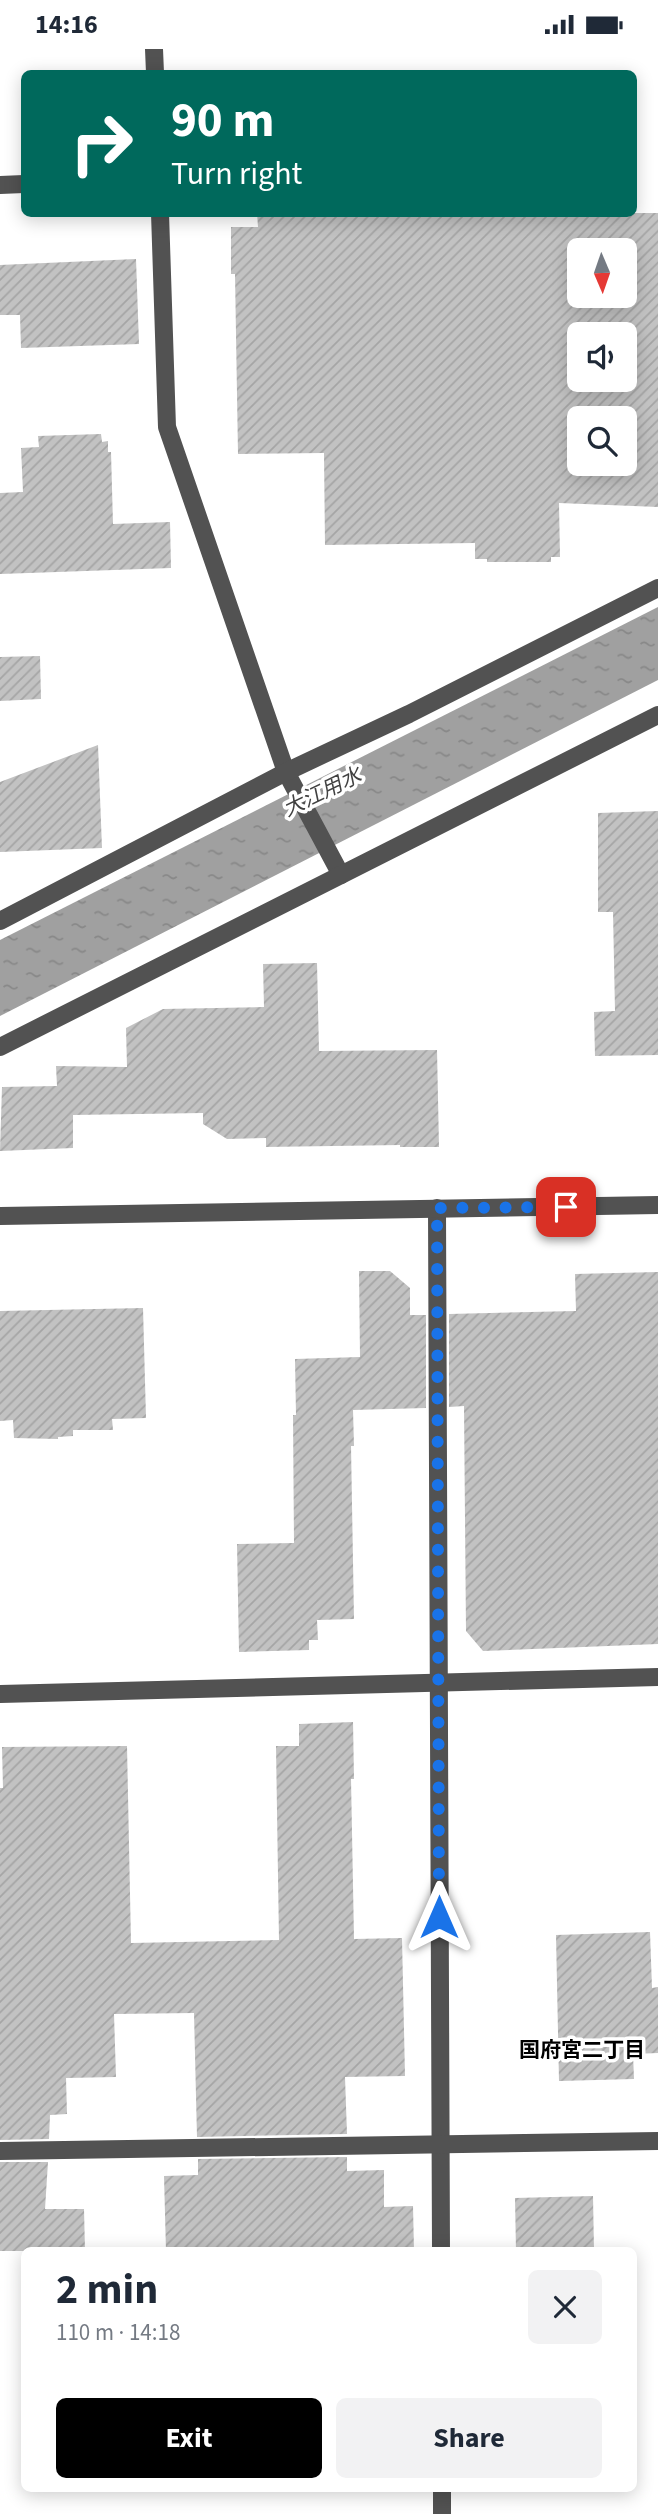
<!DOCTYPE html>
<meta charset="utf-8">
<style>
body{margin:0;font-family:"Source Sans 3","Noto Sans JP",sans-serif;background:#f2f2f3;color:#1f2937;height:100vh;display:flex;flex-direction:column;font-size:26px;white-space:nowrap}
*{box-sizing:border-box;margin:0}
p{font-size:23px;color:#747a83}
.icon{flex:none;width:38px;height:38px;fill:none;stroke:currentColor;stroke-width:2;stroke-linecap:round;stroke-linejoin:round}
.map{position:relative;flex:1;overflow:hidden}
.drawer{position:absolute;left:21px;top:2198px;width:616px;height:245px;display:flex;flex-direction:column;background:#fff;border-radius:10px;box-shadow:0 4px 18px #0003}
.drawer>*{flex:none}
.hud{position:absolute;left:21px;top:21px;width:616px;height:147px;border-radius:10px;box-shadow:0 4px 18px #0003;background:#00695c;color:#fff;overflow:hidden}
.needle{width:46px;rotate:178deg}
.controls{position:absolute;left:567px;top:189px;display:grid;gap:14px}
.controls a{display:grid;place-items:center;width:70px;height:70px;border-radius:10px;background:#fff;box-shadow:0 4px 18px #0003;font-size:35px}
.pin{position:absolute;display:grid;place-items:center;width:60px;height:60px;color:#fff;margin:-30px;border-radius:14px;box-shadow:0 4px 10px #0006}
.me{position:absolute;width:77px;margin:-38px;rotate:0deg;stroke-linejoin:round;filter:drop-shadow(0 0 5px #0008)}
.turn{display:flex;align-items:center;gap:24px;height:147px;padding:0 35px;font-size:32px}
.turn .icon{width:91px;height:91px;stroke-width:2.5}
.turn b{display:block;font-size:49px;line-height:60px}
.round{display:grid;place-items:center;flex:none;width:74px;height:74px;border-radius:10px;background:#f2f2f3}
.head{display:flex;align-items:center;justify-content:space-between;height:119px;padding:0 35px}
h1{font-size:42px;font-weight:700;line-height:52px}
.primary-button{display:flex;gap:14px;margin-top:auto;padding:14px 35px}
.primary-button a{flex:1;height:80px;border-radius:10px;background:#000;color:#fff;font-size:28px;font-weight:700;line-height:80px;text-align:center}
.primary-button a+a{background:#f2f2f3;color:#1f2937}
.status{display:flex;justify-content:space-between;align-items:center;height:49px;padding:0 35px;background:#fff;direction:ltr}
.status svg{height:19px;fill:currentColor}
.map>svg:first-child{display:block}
.water{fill:url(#water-ripples)}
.building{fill:url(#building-hatch);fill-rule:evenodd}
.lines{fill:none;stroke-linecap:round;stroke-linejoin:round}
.minor{stroke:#525252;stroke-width:18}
.route{stroke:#1a73e8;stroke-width:12;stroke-dasharray:0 21.6}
.labels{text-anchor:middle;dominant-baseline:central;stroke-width:7;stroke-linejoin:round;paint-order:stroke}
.water-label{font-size:21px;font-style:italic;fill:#414141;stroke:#fff}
.neighbourhood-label{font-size:21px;font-weight:bold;fill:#000;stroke:#fff}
</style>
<div class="status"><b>14:16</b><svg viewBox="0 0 49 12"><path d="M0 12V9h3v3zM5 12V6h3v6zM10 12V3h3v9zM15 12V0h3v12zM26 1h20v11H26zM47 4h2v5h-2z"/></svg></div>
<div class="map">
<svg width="658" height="2465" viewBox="0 0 658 2465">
<defs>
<pattern id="water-ripples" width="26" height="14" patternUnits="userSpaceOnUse" patternTransform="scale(1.75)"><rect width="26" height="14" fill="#a0a0a0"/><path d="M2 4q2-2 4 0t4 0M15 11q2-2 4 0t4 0" fill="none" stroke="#888"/></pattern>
<pattern id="building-hatch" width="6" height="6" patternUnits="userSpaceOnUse" patternTransform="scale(1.75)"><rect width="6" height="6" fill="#c2c2c2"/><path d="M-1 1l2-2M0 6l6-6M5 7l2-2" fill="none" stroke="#a5a5a5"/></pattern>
</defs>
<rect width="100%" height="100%" fill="#fff"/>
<path class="water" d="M658 558V631L0 967V891Z"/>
<g class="building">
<path d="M257 164H658V458L559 454 560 508H551V513H487V510H475V494L325 496 324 404 238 405 235 225H231V178H258ZM579 201H625V247H579ZM579 285H625V331H579ZM579 369H625V415H579Z"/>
<path d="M136 210 139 295 21 299 20 266H0V216Z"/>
<path d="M101 385 102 393 108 392V403H111L113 475 170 473 171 519 0 525V444L23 443 21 399 39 398 38 387Z"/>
<path d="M40 607 41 650 0 652V608Z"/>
<path d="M98 696 102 799 0 803V733Z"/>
<path d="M658 762V1006L595 1007 594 963 615 962 613 863H598V764Z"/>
<path d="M317 914 319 1002 437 1001 439 1098H400V1096L266 1098V1089L227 1090 203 1075V1064L73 1066V1099L0 1102 2 1038 57 1037 56 1017 127 1018 126 979 163 960 264 958 263 915Z"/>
<path d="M359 1222H390L410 1239V1266H426V1359L353 1361 354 1397H351L354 1570 317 1571 318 1591H309V1601L239 1603 237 1495 294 1494 293 1366H296L295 1310 360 1308Z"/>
<path d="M658 1223V1595L483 1602 466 1582 464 1357 449 1358V1265L576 1262 575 1225Z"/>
<path d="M143 1259 146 1369 112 1370 113 1381H73V1387L58 1388V1390L14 1389 13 1371 0 1372V1262Z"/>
<path d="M353 1673 354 1730H351L354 1890 402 1889 405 2027 345 2028 347 2085 197 2088 194 1964 114 1965 116 2028 66 2029 67 2065 50 2066 49 2090 0 2091V1739H3L2 1698 127 1697 131 1894 279 1891 276 1697H299V1675Z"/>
<path d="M650 1883 652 1939 658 1938V2004L633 2005 634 2030 559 2032 556 1886Z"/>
<path d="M347 2108V2122L384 2121V2158L413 2157 414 2202H166L164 2127 198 2126V2110Z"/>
<path d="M0 2113H48L45 2160H84L85 2202H0Z"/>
<path d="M593 2147 594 2202H516L515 2149Z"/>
</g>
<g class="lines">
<g class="minor">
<path d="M154 0 155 24"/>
<path d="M0 136 24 135"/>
<path d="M160 164 167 378 286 723 341 826"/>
<path d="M0 872 286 723 409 665 658 539"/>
<path d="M0 998 658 666"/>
<path d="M437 1159 441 2202"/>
<path d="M0 1167 658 1156"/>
<path d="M0 1645 658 1628"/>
<path d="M0 2102 658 2092"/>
<path d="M442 2440V2465"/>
</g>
</g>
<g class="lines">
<path class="route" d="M439 1868 437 1159 566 1158"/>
</g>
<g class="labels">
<g class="water-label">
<text transform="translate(322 743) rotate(-26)">大江用水</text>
</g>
<g class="neighbourhood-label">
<text x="582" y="2001">国府宮二丁目</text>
</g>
</g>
</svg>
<div class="controls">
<a><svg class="needle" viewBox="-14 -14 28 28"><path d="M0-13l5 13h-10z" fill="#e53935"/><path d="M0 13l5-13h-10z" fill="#747a83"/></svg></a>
<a><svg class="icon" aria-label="sound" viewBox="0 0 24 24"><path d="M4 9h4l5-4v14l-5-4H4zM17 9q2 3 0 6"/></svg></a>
<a><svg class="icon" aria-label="search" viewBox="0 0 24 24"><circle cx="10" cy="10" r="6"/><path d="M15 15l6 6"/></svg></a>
</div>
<div class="pin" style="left:566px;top:1158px;background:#d93025"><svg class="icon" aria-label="arrive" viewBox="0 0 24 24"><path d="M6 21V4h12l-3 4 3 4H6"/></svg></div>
<svg class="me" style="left:439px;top:1868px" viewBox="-20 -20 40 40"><path d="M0-17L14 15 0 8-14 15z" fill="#1a73e8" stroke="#fff" stroke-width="4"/></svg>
<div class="hud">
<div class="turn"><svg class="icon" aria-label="right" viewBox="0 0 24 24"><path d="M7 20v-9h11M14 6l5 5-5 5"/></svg><div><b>90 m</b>Turn right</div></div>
</div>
<section class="drawer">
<div class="head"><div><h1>2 min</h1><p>110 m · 14:18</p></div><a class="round"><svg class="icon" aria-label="close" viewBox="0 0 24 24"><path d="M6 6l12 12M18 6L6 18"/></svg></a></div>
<div class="primary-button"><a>Exit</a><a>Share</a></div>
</section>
</div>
